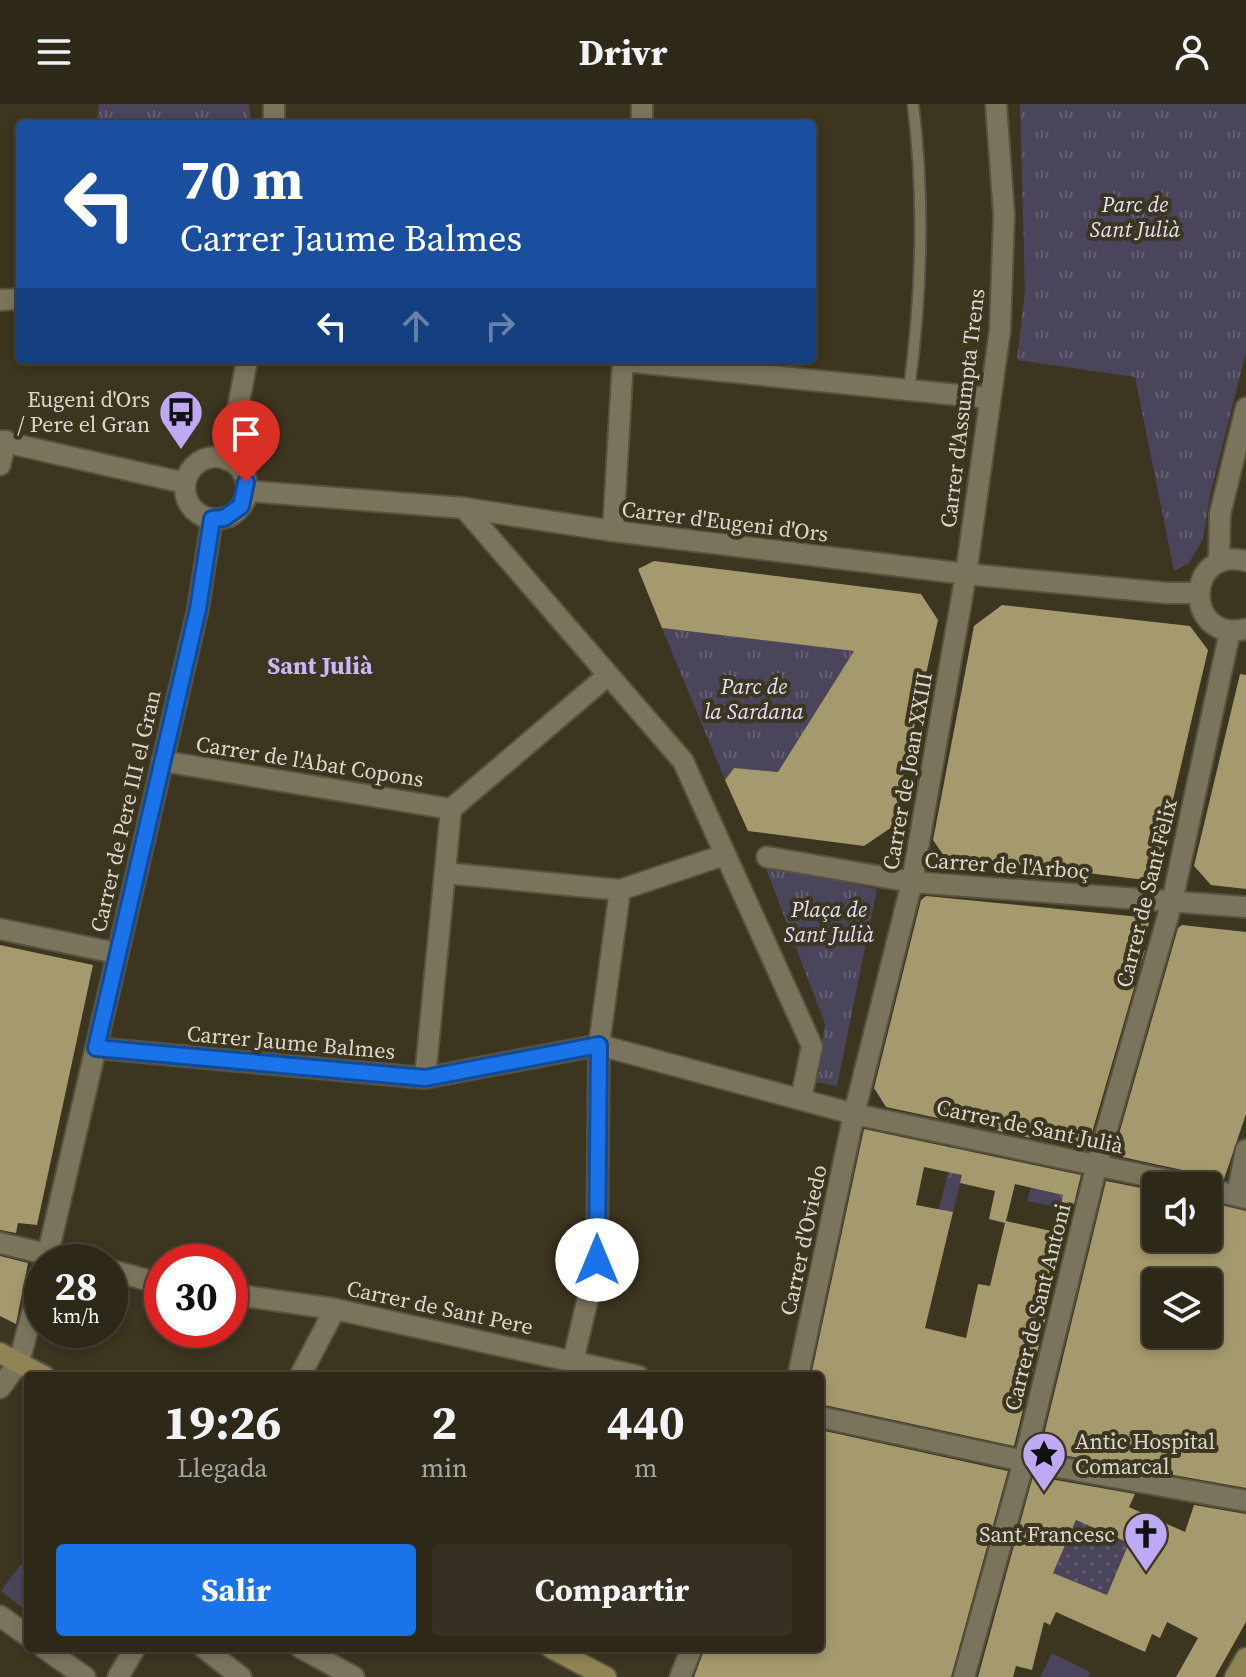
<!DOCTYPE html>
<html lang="es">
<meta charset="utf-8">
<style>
body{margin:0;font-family:"Source Serif 4",serif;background:#353021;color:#f1f3f6;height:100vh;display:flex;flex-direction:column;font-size:30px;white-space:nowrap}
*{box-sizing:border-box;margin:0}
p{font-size:26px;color:#a7a6a2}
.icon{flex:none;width:44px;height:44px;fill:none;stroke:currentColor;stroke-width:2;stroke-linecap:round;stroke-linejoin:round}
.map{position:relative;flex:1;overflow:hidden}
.panel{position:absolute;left:24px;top:1268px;width:800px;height:280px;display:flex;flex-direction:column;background:#2d2818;border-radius:8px;box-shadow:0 4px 12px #0003,0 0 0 2px #484437}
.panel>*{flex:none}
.banner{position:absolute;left:16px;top:16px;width:800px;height:244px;border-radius:8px;box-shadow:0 4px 12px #0003,0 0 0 2px #484437;background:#1a4fa0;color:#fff;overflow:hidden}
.fabs{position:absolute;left:1142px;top:1068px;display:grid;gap:16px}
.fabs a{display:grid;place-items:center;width:80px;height:80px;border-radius:8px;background:#2d2818;box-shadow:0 4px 12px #0003,0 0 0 2px #484437;font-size:40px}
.speed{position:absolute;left:24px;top:1140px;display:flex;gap:16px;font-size:40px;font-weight:700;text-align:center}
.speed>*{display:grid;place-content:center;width:104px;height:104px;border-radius:50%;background:#2d2818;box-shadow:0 4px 12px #0003,0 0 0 2px #484437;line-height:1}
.speed small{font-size:20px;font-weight:400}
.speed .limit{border:12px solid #d22;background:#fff;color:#111}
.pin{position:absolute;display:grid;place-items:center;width:68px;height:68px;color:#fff;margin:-82px -34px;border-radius:50% 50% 50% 0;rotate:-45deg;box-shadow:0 0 8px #0007}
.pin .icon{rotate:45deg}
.me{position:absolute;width:88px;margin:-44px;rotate:0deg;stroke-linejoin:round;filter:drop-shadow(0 0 6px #0008)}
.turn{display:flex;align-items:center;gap:28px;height:168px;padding:0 32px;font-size:36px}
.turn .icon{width:104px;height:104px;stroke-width:2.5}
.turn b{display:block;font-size:56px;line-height:68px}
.lanes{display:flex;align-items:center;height:76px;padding:0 32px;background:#0003;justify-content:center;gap:40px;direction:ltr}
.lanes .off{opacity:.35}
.eta{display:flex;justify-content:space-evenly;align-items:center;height:136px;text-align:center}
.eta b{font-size:48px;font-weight:700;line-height:56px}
.cta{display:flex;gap:16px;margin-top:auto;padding:16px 32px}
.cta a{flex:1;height:92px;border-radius:8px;background:#1a73e8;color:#fff;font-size:32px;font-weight:700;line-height:92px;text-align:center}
.cta a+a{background:#353021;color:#f1f3f6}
header{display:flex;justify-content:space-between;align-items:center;height:104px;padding:0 32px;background:#2d2818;font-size:36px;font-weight:700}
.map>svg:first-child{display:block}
.grass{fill:url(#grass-tufts)}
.garden{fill:url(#garden-dots)}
.pitch{fill:#4b455c}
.building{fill:#a5996e;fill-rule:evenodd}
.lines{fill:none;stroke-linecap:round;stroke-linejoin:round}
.lane-casing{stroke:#57513e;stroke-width:14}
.street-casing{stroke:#57513e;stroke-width:24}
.secondary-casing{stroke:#57513e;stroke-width:24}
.lane{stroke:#7b745d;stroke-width:10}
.street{stroke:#7b745d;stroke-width:20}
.secondary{stroke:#918454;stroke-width:20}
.route-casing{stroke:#114b97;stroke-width:20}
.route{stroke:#1a73e8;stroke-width:14}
.labels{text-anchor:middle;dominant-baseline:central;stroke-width:8;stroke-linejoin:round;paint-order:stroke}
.park-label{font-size:22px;font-style:italic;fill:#e5dff9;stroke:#3c3520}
.poi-label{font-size:22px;fill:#dbd7ca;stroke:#3c3520;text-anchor:end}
.street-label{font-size:22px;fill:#dbd7ca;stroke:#3c3520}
.neighbourhood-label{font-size:24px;font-weight:bold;fill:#cab7fd;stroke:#3c3520}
</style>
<header><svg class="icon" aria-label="menu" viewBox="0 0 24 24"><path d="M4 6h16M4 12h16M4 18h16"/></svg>Drivr<svg class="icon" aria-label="person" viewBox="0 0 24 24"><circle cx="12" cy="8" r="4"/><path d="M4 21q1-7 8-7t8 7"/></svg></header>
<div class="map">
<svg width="1246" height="1573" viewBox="0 0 1246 1573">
<defs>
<pattern id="grass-tufts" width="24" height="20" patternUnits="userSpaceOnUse" patternTransform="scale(2)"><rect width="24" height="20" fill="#4b455c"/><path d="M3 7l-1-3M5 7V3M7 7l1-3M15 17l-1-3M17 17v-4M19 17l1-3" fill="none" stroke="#645f72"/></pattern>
<pattern id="garden-dots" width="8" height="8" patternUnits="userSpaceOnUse" patternTransform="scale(2)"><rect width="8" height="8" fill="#4b455c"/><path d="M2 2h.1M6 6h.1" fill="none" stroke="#645f72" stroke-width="1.8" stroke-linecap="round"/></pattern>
</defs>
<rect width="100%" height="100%" fill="#3c3520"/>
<g class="grass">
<path d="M99 0H249L250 20H96Z"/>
<path d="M1020 0H1246V248L1210 391 1203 435 1189 459 1174 467 1135 273 1017 256 1025 186Z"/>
<path d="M662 524 854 547 778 668 734 664 725 676Z"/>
<path d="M765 762 877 785 837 982 815 978 825 920Z"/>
<path d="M955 1039 969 1042 953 1109 939 1105Z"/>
<path d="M1031 1083 1080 1095 1078 1107 1027 1097Z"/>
</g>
<path class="garden" d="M1076 1416 1129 1439 1107 1491 1053 1469Z"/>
<g class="pitch">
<path d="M28 1451V1508L1 1487Z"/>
<path d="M1052 1549 1090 1568 1088 1573H1040Z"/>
</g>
<g class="building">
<path d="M654 457 921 490 938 516 892 723 864 742 748 727 725 676 734 664 778 668 854 547 662 524 638 465Z"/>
<path d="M1002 501 1190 522 1208 546 1154 777 944 752 933 736 974 522Z"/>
<path d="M1240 570 1246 571V785L1211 781 1194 762Z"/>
<path d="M926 792 1150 814 1142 848 1145 846 1087 1046 886 1003 874 984 921 796Z"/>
<path d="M1182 821 1246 828V1010L1224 1075 1113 1051 1178 824Z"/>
<path d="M0 841 93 861 37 1121 18 1119 16 1129 0 1126Z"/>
<path d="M864 1025 1081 1071 1014 1342 820 1300V1272H811ZM924 1063 962 1071 960 1079 995 1087 989 1115 1005 1119 990 1182 978 1180 966 1234 925 1224 953 1108 916 1101ZM1015 1080 1063 1091 1056 1128 1006 1117Z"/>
<path d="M1106 1077 1156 1087V1134H1208V1098L1246 1107V1384L1040 1347ZM1156 1178H1208V1230H1156Z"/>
<path d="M0 1152 28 1159 16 1220 0 1212Z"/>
<path d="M820 1326 1008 1367 951 1573H694L705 1544H820Z"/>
<path d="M1033 1372 1135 1390 1129 1403 1185 1428 1194 1401 1246 1410V1518L1215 1573H1176L1198 1534 1167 1518 1160 1534 1152 1530 1145 1548 1056 1508 1050 1521 1044 1518 1032 1566 1016 1562 1013 1573H978ZM1076 1416 1129 1439 1107 1491 1053 1469Z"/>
</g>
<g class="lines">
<g class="lane-casing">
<path id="lane" d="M909 286C922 189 925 97 913 0"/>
</g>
<g class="street-casing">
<g id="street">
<path d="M642 0V20"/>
<path d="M274 20V0"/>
<path d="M0 196 20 195"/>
<path d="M623 257 988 294"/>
<path d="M0 337 185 379"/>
<circle cx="216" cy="384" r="31"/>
<path d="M228 356 247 256"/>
<path d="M0 361 6 337"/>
<path d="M247 387 464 404 613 427 966 470 1167 489H1198"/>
<path d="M464 404 683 657 812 942 801 995"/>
<path d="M613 427 623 256"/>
<path d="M1246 457C1184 441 1184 540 1246 525"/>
<path d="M1219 458 1220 410 1246 304"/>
<path d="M162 657 451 705"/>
<path d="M767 753 912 778 1246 803"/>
<path d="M445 769 620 786 724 751"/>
<path d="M0 825 116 849"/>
<path d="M96 944 425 974 599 941 854 1010 1195 1082"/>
<path d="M425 974 451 705 607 572"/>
<path d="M1208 1085 1246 1094"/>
<path d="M1237 1092 1246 1046"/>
<path d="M0 1139 80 1158"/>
<path d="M46 1158 198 505 212 415"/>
<path d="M110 1166 162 1180"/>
<path d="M230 1190 335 1205 638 1272"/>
<path d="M573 1257 597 1156 599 941 620 786"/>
<path d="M300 1272 335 1205"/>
<path d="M798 1272 854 1010 912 778 966 470 1000 226 1004 111 996 0"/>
<path d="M0 1284 19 1258 42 1172"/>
<path d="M820 1313 1024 1357 1246 1397"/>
<path d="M0 1512 28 1532"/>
<path d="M44 1544 85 1573"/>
<path d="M204 1544 241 1573"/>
<path d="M301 1544 354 1573"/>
<path d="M118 1573 135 1544"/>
<path d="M680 1573 692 1544"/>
<path d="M964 1573 1024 1357 1097 1060 1172 798 1230 527"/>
</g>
</g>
<g class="secondary-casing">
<g id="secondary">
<path d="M0 1249 44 1272"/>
<path d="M551 1544 606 1573"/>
<path d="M1235 1573 1246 1554"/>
</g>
</g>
<use href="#lane" class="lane"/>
<use href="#street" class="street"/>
<use href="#secondary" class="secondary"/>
</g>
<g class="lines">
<g class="route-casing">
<path id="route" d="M246 378 241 402 224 414 212 415 198 505 96 944 425 974 599 941 597 1156"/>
</g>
<use href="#route" class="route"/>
</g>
<defs>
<g id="bus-pin" transform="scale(2.3)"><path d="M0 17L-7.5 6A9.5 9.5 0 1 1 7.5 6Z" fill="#bea9f4" stroke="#3c3520"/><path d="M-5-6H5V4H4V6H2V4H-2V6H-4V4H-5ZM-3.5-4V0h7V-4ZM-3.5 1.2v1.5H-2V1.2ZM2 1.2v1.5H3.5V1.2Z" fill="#111"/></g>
<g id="sight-pin" transform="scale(2.3)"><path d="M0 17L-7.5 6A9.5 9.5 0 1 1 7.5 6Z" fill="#bea9f4" stroke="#3c3520"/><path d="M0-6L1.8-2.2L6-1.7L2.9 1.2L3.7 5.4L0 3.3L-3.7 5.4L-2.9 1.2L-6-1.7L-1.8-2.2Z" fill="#111"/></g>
<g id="church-pin" transform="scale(2.3)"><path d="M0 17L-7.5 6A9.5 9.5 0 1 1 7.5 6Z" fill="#bea9f4" stroke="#3c3520"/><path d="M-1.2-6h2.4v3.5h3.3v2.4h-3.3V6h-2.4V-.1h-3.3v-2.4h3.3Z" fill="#111"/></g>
</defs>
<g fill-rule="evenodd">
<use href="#bus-pin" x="181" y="308"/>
<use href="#sight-pin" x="1044" y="1350"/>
<use href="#church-pin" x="1146" y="1430"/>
</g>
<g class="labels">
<g class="park-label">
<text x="1135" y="100">Parc de<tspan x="1135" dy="25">Sant Julià</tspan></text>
<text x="754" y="582">Parc de<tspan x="754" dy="25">la Sardana</tspan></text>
<text x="829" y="805">Plaça de<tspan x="829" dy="25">Sant Julià</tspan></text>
</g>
<g class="poi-label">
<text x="150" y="295">Eugeni d'Ors<tspan x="150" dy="25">/ Pere el Gran</tspan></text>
<text x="1075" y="1337" text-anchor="start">Antic Hospital<tspan x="1075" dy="25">Comarcal</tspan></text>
<text x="1115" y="1430">Sant Francesc</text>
</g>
<g class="street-label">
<text transform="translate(962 304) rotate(-83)">Carrer d'Assumpta Trens</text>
<text transform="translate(725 417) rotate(7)">Carrer d'Eugeni d'Ors</text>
<text transform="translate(310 657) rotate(9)">Carrer de l'Abat Copons</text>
<text transform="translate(907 667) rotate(-80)">Carrer de Joan XXIII</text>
<text transform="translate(125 707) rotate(-77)">Carrer de Pere III el Gran</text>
<text transform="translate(1007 761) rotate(4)">Carrer de l'Arboç</text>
<text transform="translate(1146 789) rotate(-76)">Carrer de Sant Fèlix</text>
<text transform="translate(291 938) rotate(5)">Carrer Jaume Balmes</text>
<text transform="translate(1030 1022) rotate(12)">Carrer de Sant Julià</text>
<text transform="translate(803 1136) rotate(-78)">Carrer d'Oviedo</text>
<text transform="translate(440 1203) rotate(12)">Carrer de Sant Pere</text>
<text transform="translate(1037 1203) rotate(-76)">Carrer de Sant Antoni</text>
</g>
<g class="neighbourhood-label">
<text x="320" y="561">Sant Julià</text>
</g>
</g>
</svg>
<div class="fabs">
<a><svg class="icon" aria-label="sound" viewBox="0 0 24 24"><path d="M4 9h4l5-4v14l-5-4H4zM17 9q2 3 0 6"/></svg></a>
<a><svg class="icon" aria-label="layers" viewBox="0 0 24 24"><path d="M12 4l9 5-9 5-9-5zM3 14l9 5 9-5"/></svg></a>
</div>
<div class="speed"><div>28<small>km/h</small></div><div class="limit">30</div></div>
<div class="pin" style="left:246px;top:378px;background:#d93025"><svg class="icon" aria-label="arrive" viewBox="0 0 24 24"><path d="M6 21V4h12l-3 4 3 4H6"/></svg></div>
<svg class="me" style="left:597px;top:1156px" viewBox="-20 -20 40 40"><circle r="19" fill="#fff"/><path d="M0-13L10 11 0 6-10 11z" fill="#1a73e8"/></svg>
<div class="banner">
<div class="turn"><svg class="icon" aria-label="left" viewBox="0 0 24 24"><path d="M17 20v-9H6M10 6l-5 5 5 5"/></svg><div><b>70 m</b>Carrer Jaume Balmes</div></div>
<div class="lanes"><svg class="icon" aria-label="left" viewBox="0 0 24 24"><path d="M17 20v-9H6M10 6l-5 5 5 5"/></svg><svg class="icon off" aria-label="ahead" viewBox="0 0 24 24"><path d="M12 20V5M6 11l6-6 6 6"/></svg><svg class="icon off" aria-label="right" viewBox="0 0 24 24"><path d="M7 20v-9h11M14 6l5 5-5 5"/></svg></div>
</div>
<section class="panel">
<div class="eta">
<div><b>19:26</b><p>Llegada</p></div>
<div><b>2</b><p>min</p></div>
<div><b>440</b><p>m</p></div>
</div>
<div class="cta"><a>Salir</a><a>Compartir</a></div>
</section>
</div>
